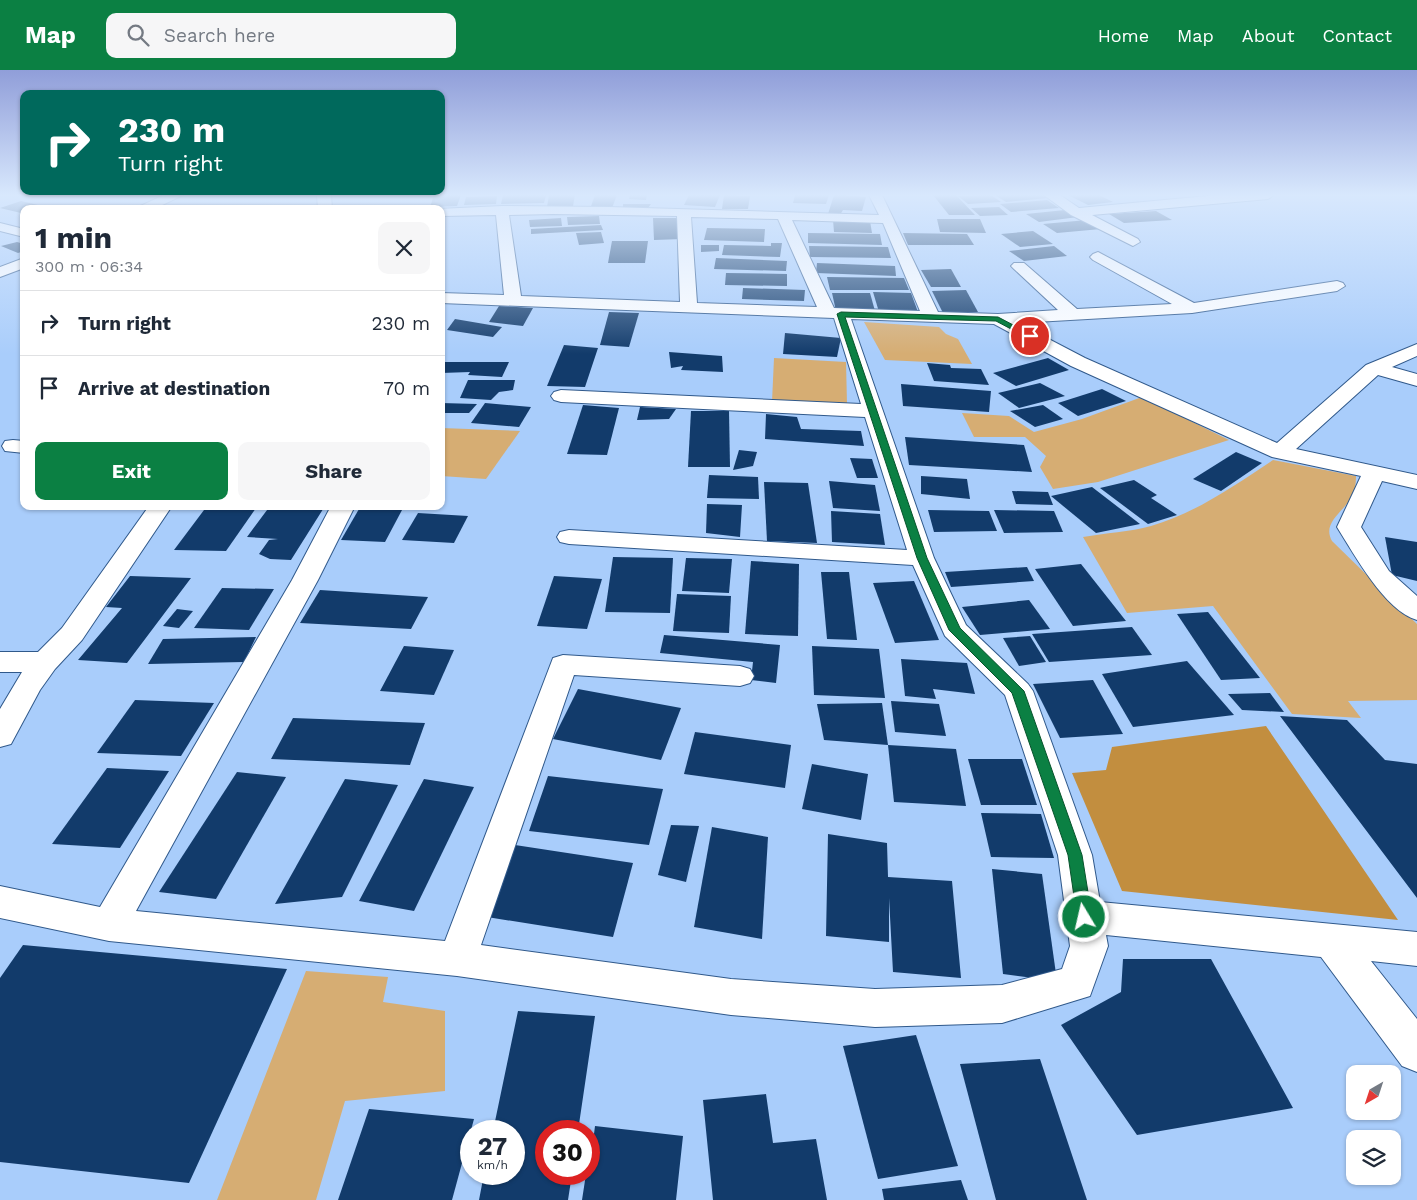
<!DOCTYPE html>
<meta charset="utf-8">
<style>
body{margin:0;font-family:"Work Sans",sans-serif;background:#f6f6f7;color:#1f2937;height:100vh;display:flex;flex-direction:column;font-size:19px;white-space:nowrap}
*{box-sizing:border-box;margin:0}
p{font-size:16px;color:#747a83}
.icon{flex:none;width:28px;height:28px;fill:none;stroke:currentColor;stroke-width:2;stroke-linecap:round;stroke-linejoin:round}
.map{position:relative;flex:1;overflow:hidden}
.drawer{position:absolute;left:20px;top:135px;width:425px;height:305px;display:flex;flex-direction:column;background:#fff;border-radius:10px;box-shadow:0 1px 4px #0004}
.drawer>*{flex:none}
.top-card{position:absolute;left:20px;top:20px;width:425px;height:105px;border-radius:10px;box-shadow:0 1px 4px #0004;background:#00695c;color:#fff;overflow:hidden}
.needle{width:32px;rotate:219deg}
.fabs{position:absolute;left:1346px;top:995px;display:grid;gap:10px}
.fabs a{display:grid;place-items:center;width:55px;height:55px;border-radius:10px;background:#fff;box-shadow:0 1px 4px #0004;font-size:25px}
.speed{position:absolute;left:460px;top:1050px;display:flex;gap:10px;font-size:25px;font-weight:700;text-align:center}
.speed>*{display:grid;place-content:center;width:65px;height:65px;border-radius:50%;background:#fff;box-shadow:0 1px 4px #0004;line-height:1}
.speed small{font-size:12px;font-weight:400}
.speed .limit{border:8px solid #d22;background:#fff;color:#111}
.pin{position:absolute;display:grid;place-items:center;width:42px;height:42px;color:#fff;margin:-21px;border:2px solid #fff;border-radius:50%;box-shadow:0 1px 5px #0007}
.me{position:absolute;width:55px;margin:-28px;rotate:351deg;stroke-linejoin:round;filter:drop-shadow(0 0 4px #0008)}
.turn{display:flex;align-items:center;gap:18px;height:105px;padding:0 15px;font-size:22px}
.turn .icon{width:65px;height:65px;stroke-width:2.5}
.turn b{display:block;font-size:35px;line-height:42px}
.round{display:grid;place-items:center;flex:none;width:52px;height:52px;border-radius:10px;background:#f6f6f7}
.overview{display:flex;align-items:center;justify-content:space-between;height:85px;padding:0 15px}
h1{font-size:30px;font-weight:700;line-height:38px}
.primary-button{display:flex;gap:10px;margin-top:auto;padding:10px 15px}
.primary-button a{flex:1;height:58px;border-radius:10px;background:#0b8043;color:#fff;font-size:20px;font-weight:700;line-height:58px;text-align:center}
.primary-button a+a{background:#f6f6f7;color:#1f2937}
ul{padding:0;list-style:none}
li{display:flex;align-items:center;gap:15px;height:65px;padding:0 15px;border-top:1px solid #e0e1e3}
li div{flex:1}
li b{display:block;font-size:19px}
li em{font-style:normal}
header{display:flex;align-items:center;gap:30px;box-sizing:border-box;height:70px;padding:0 25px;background:#0b8043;color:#fff}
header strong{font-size:24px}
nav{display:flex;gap:28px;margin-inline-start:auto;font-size:18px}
.search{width:350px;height:45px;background:#f6f6f7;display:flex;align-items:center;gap:12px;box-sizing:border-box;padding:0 18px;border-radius:10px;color:#747a83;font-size:19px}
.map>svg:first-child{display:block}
.green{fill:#d6ad73}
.forest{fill:#c28e3f}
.building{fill:#123b6b}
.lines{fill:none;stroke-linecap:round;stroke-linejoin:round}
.minor-casing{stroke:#30598b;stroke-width:2}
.minor{fill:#fff;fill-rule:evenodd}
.route{fill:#0b8043;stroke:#07532c}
</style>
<header>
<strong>Map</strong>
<div class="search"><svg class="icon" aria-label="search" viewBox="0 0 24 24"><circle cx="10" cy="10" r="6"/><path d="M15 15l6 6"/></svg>Search here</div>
<nav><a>Home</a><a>Map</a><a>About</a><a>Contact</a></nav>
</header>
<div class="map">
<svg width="1417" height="1130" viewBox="0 0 1417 1130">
<rect width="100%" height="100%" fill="#a9cdfb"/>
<g class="green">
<path d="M864 252 939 257 946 264 958 269 972 294 885 290Z"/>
<path d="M774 288 846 292 847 334 772 332Z"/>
<path d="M1142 327 1229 370 1098 412 1053 419 1040 397 1046 386 1025 367H974L962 343 1009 346 1034 362 1082 349Z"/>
<path d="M441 358 520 361 486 409 441 406Z"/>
<path d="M1273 390 1356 406C1356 414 1355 421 1351 428 1342 443 1322 453 1332 471L1417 554V630L1348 631 1361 648 1292 644 1213 536 1127 543 1083 467C1105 463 1130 462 1151 456 1196 443 1235 415 1273 390Z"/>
<path d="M306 901 388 907 383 932 445 941V1021L345 1031 316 1130H217Z"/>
</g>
<path class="forest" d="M1266 656 1398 850 1122 821 1072 703 1106 700 1112 677Z"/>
<g class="building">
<path d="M434 125H461L457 136 430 137Z"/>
<path d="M503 125H546L544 133 501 134Z"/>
<path d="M549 125H575L573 136 547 137Z"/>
<path d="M595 125H617L612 138 590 139Z"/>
<path d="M630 125H647L646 130 629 129Z"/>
<path d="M689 125H720L715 137 684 135Z"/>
<path d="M724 125 750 126 748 139H722Z"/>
<path d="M795 125H829L826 134 793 133Z"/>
<path d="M834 125H843L866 127 862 141 843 140 840 145 828 144Z"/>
<path d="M933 125H956L975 145H949Z"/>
<path d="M991 125 1001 132 968 134 958 126Z"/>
<path d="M995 125H1042L1048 128 1006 132Z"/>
<path d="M1068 125H1099L1113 132 1088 135Z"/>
<path d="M497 126 496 134 464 135 466 127Z"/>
<path d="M1047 130 1059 138 1011 142 1000 134Z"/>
<path d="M21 131 42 136 24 139V142L21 143 0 138Z"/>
<path d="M623 134H651L648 138H623Z"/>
<path d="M999 137 1008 145 980 146 971 138Z"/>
<path d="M1065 140 1078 147 1039 152 1026 144Z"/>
<path d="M1156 141 1172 150 1124 153 1109 144Z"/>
<path d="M599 146 600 154 568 155 567 147Z"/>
<path d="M561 148 562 156 530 157 529 150Z"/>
<path d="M653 148H680L682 169 654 170Z"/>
<path d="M937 149H980L986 163 940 162Z"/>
<path d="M833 150 870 151 872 163 834 162Z"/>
<path d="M1087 150 1101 159 1057 163 1043 154Z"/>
<path d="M601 155 603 160 531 164V159Z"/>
<path d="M707 158 765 159 764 172 704 170Z"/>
<path d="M1033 161 1053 174 1020 177 1001 164Z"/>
<path d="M601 162 604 173 579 175 576 163Z"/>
<path d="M808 163 880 164 882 175 808 173Z"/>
<path d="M903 163 967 164 974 175H908Z"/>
<path d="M612 171H648L645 193H608Z"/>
<path d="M17 172 24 174V181L18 183 1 176Z"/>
<path d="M771 173H782L780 187 722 185 724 175 771 176Z"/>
<path d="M701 175H719V181L701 182Z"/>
<path d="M809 176 888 177 891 188 810 187Z"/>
<path d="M1054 176 1067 186 1024 191 1009 181Z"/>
<path d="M716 188 787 191 786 201 714 199Z"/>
<path d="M817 193 895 196 896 206 816 203Z"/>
<path d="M951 199 961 217H931L921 200Z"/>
<path d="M726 203 787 204V216L725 215Z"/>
<path d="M827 207 904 208 909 220H830Z"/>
<path d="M743 218 805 220 804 231 742 229Z"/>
<path d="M966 220 978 242 943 243 932 221Z"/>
<path d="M873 222 911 223 918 242H879Z"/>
<path d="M832 223H870L875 241H836Z"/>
<path d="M499 236 533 238 523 256 489 252Z"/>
<path d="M609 242 639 243 629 277 600 275Z"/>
<path d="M455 249 502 257 493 267 447 260Z"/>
<path d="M785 263 841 268 837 287 783 284Z"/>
<path d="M564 275 598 278 585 317 547 316Z"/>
<path d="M669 282 722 286 723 302 681 300 683 296 671 298Z"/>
<path d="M1048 288 1069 300 1016 316 993 303Z"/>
<path d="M443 292H509L502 307 468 305 470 302 441 303Z"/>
<path d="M927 293 950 295 951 298 981 299 989 315 934 311Z"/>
<path d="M468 310H515L513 320 499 322 491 330 460 328Z"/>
<path d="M1040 313 1065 326 1019 338 998 323Z"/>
<path d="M901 314 991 321 989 342 903 336Z"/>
<path d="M1102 319 1126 331 1078 346 1058 333Z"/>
<path d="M441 333 477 334 469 343H441Z"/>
<path d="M485 333 531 337 519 357 471 353Z"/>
<path d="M583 335 619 338 607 385 567 384Z"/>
<path d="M1043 335 1063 349 1035 357 1010 341Z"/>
<path d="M640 337 676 339 669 349 637 350Z"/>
<path d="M691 341H729L730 397H688Z"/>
<path d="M766 344 797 347 801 359 861 361 864 376 765 369Z"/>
<path d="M905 367 1024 375 1032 402 909 395Z"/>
<path d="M739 380 757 382 753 396 733 400Z"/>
<path d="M1236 382 1262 393 1221 421 1193 409Z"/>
<path d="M850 388 872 389 878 408H857Z"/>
<path d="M709 405 758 407 759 429 707 428Z"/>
<path d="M921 406 967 409 970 429 921 424Z"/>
<path d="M1134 410 1157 425 1151 428 1177 445 1148 454 1100 418Z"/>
<path d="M829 411 875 415 880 441 833 438Z"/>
<path d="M764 412 808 413 817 473 767 471Z"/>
<path d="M1092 417 1140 454 1096 463 1051 426Z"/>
<path d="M1012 421 1048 422 1053 435 1016 434Z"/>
<path d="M707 434 742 435 740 467 706 463Z"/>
<path d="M207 436 256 438 226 481 174 480Z"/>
<path d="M270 436H325L291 490 270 489 259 484 269 470 278 469 247 467Z"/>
<path d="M359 439 402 440 385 472 341 470Z"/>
<path d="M928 440 989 441 997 461 934 462Z"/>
<path d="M994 440 1054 441 1063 462 1004 463Z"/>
<path d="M831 441 880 444 885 475 832 472Z"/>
<path d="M418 443 468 446 454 473 402 470Z"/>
<path d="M1385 467 1417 472V511L1392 505Z"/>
<path d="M613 487 673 488 670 543 605 542Z"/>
<path d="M686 488 732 489 729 523 682 521Z"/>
<path d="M751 491 799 494 798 566 745 564Z"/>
<path d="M1081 494 1126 551 1073 556 1035 499Z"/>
<path d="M1027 497 1034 511 951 517 945 502Z"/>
<path d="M821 502H849L857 570 827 569Z"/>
<path d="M130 506 191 508 127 593 78 590 122 538 106 537Z"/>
<path d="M554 506 602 509 587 559 537 556Z"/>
<path d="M914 511 939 570 895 573 873 513Z"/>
<path d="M222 518 274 519 249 560 194 558Z"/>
<path d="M320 520 428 527 411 559 300 553Z"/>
<path d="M677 524 731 526 729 563 673 561Z"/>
<path d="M1029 530 1050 559 980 565 962 537Z"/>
<path d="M177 539 193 541 179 558 163 556Z"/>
<path d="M1208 542 1260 608 1221 610 1177 544Z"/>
<path d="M1132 557 1152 585 1049 592 1032 564Z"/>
<path d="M664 565 780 575 776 613 751 610 753 592 660 583Z"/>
<path d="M1030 566 1046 592 1019 596 1003 568Z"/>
<path d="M256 567 244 592 148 594 163 569Z"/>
<path d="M404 576 454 580 434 625 380 621Z"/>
<path d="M812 576 879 579 885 628 814 625Z"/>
<path d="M901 589 967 593 975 624 933 619 936 629 905 626Z"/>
<path d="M1187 591 1234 645 1133 657 1102 604Z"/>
<path d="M1093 610 1123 664 1060 668 1033 614Z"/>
<path d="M578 619 681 638 661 690 553 669Z"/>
<path d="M1270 623 1284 642 1242 640 1228 624Z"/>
<path d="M135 630 214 633 181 686 97 683Z"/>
<path d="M891 631 939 634 946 666 895 662Z"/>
<path d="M882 633 888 675 824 670 817 634Z"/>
<path d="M1280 646 1347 650 1385 690 1417 694V828Z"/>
<path d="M293 648 425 653 410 695 271 689Z"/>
<path d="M695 662 791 675 785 718 684 704Z"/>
<path d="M888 675 956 679 966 736 894 732Z"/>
<path d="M968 689H1022L1037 735H981Z"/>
<path d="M812 694 868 704 861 750 802 739Z"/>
<path d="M107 698 169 701 120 778 52 774Z"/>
<path d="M237 702 286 707 216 829 159 822Z"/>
<path d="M548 706 663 719 649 775 529 761Z"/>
<path d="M345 709 398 715 342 827 275 834Z"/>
<path d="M424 709 474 717 414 841 359 831Z"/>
<path d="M981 743 1041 744 1054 788 991 787Z"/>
<path d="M671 755 699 756 686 812 658 805Z"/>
<path d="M712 757 768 767 762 869 694 857Z"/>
<path d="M828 764 887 773 888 807 952 811 961 908 893 902 889 828V872L826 866Z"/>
<path d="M515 775 633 793 613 867 487 847Z"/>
<path d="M992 799 1042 804 1057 911 1003 904Z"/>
<path d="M23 875 287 899 189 1113 0 1092V908Z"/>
<path d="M1123 889H1211L1293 1038 1137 1065 1061 955 1121 922Z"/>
<path d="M518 941 595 946 578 1061H546V1104H572L568 1130H479L484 1104H514V1061H493Z"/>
<path d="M916 965 958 1096 878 1109 843 976Z"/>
<path d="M1040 989 1087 1130H996L960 994Z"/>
<path d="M766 1024 773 1073 816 1069 827 1130H713L703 1030Z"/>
<path d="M369 1039 474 1049 452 1130H338Z"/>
<path d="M595 1056 683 1066 676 1130H582L586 1104H589Z"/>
<path d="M961 1110 968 1130H884L882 1119Z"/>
</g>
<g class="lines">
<g class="minor-casing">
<g id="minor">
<path d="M164 125H183L154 139H134Z"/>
<path d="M317 125H331L332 139H318Z"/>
<path d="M869 125H882L938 242 998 244 1058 240 1014 199 1011 196 1014 193H1024L1077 239 1172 234 1093 190 1090 187 1093 184 1098 182 1194 233 1337 211 1343 213 1345 216 1337 221 1192 243 1018 253 1085 288 1277 373 1366 295 1417 274V286L1392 297 1417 304V316L1378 305 1296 379 1417 405V419L1382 411 1361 457 1389 501 1417 526V550C1385 541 1354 484 1337 457L1361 406 1272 387 1071 296 994 254 851 249 934 488 966 555 1028 614 1033 621 1092 785 1100 832 1417 862V896L1371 891 1417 949V1002L1402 996 1321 887 1106 865 1108 876 1090 926 1002 953 875 957 731 945 457 906 109 871 0 848V816L100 837 292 510 331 436H355L318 510 136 841 445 871 553 588 563 585 740 596 750 599 754 606 750 613 740 616 574 605 481 875 731 909 875 919 1002 915 1062 899 1070 876 1058 785 1005 625 945 566 913 495 569 474 560 472 557 467 560 462 569 460 907 480 865 347 561 332 554 330 551 326 554 322 561 320 861 334 834 248 441 233V223L504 225 496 145 441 146V139H438L502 136 609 137 879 145ZM553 144 677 146 680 232 521 226 509 145ZM691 147 778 149 817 237 697 233ZM792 150 883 153 920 241 834 238Z"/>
<path d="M1044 125H1060L1079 138 1218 125H1274L1268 129 1092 145 1138 169 1140 172 1133 176 1071 145Z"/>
<path d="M0 153 24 159V167L0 161Z"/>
<path d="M24 188V198L0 207V197Z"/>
<path d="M13 370 24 371V383L5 381 2 376 5 371Z"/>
<path d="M149 436H172L82 570 55 599 40 620 11 674 0 677V639L22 602H0V582H38L62 558Z"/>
</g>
</g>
<use href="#minor" class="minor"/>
</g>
<linearGradient id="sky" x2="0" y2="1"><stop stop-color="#909ed9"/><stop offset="0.44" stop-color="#d8e8fd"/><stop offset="1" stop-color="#d8e8fd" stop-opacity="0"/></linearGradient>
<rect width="1417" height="284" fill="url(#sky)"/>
<path class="route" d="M841 242 998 247 1034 266 1028 268 996 251 845 247 927 488 960 558 1024 621 1082 785 1092 847 1089 851 1084 853 1079 851 1077 847 1068 785 1012 623 949 560 917 488 837 244Z"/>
</svg>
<div class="fabs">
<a><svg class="needle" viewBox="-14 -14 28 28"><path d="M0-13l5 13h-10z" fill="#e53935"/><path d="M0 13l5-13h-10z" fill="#747a83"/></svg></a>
<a><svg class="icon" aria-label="layers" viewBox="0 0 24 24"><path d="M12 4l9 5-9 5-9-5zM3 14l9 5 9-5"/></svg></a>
</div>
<div class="speed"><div>27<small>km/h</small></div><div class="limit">30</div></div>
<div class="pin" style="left:1030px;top:266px;background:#d93025"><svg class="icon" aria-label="arrive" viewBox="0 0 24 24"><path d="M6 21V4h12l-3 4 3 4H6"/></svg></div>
<svg class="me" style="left:1084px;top:847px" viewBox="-20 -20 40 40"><circle r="17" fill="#0b8043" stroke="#fff" stroke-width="3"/><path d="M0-11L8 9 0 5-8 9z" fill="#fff"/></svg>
<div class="top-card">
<div class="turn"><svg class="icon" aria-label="right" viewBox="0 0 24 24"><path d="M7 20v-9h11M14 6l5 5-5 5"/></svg><div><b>230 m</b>Turn right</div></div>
</div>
<section class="drawer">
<div class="overview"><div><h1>1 min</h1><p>300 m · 06:34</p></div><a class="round"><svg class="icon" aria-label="close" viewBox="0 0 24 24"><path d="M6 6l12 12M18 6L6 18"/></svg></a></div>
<ul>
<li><svg class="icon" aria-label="right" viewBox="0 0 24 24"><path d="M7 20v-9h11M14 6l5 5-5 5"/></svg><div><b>Turn right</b></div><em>230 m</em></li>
<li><svg class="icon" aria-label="arrive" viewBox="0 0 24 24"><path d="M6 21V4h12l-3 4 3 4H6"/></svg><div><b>Arrive at destination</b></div><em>70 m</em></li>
</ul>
<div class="primary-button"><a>Exit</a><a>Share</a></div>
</section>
</div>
